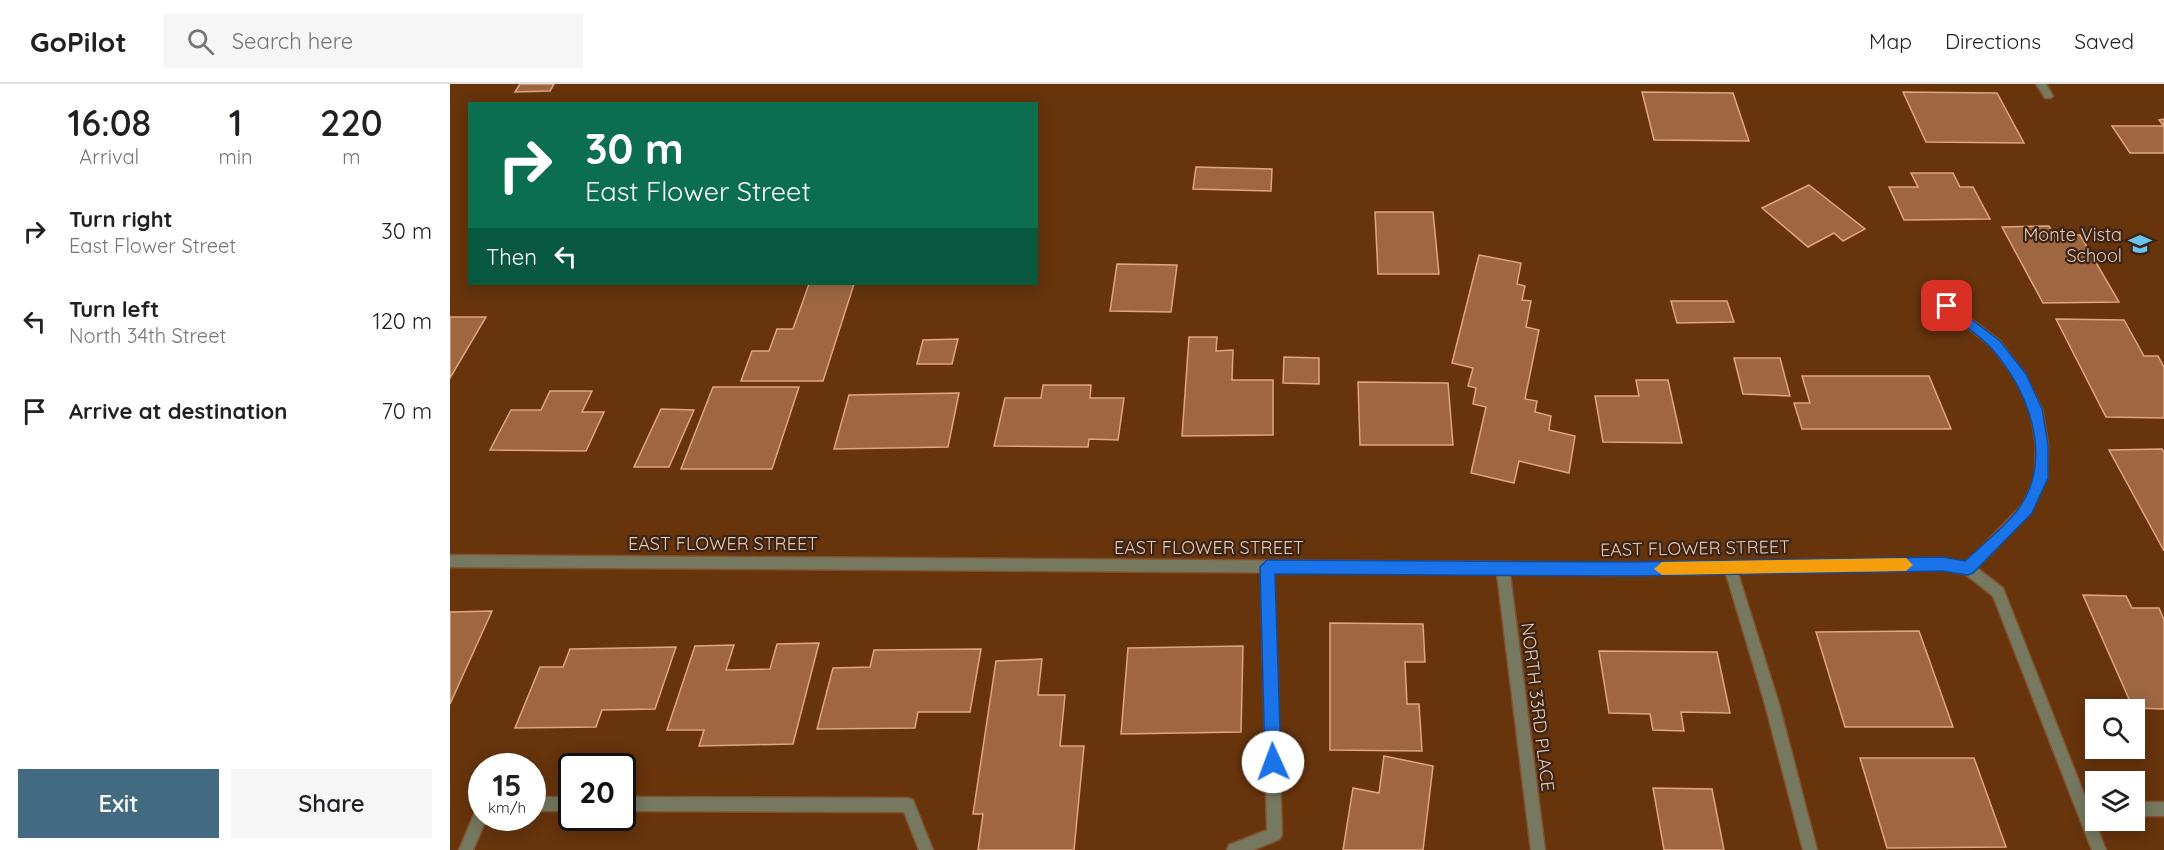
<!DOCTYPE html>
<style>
body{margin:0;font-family:Quicksand,sans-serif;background:#f6f6f6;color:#202124;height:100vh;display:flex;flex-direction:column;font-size:22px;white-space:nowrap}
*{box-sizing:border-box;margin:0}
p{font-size:20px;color:#757577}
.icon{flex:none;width:33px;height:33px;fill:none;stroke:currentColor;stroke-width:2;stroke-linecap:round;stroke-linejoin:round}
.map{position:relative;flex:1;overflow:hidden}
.side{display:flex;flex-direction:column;background:#fff;width:450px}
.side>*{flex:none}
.banner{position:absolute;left:18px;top:18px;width:570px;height:183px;border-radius:0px;box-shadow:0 3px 15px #0003;background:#0b6e4f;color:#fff;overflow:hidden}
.buttons{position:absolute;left:1635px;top:615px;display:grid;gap:12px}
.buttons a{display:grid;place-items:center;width:60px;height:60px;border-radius:0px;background:#fff;box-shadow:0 3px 15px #0003;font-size:30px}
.speed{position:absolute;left:18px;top:669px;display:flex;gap:12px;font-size:30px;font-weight:700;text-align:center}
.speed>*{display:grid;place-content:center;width:78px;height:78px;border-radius:50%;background:#fff;box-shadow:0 3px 15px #0003;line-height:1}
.speed small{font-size:15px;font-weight:400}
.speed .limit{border:3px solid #111;border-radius:9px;background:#fff;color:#111}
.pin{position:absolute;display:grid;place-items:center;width:51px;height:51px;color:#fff;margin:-26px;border-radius:12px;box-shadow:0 3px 9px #0006}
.me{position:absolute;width:66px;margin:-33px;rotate:358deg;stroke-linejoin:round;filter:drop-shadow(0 0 4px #0008)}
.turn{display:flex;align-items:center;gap:21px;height:126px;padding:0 18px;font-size:27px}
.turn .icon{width:78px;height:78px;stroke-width:2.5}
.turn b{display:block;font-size:42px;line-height:51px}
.then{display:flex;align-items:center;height:57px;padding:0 18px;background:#0003;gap:12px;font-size:22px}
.eta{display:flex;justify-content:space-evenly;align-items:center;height:102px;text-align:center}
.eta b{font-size:36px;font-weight:600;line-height:42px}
.action{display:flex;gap:12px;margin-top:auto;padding:12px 18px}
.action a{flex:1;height:69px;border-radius:0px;background:#426a81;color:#fff;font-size:24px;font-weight:600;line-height:69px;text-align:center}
.action a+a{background:#f6f6f6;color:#202124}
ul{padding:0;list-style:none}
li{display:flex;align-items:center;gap:18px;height:90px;padding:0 18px}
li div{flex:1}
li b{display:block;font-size:22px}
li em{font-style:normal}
header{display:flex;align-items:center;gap:36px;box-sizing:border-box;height:84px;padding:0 30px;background:#fff;border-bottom:2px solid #e0e0e0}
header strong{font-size:28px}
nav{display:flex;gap:33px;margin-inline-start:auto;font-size:21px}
.search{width:420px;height:54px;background:#f6f6f6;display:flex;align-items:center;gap:15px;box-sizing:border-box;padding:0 21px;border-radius:0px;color:#757577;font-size:22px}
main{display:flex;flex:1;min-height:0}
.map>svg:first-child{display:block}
.building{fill:#9e6742;stroke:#e1a57f;stroke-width:1.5}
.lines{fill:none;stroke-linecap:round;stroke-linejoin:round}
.lane-casing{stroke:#81522e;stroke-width:3}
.street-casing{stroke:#81522e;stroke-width:3}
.lane{fill:#76795f;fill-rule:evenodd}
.street{fill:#76795f;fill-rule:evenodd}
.route{fill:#1a73e8;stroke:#114b97;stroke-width:1.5}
.slow{fill:#f59e0b}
.labels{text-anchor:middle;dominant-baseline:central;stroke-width:4.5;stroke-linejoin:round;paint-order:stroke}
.poi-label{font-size:18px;fill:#eacbb7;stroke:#3b2414;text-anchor:end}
.street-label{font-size:18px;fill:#eacbb7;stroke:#3b2414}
</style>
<header>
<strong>GoPilot</strong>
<div class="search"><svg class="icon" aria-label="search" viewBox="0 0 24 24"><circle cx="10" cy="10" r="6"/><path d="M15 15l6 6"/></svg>Search here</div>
<nav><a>Map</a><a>Directions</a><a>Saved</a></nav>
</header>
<main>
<section class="side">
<div class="eta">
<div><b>16:08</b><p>Arrival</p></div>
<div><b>1</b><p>min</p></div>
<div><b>220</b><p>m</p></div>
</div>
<ul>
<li><svg class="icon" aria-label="right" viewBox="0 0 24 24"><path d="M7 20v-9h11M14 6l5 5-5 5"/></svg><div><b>Turn right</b><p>East Flower Street</p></div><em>30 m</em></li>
<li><svg class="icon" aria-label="left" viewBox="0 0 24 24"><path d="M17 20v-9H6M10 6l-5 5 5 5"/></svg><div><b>Turn left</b><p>North 34th Street</p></div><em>120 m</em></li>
<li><svg class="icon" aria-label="arrive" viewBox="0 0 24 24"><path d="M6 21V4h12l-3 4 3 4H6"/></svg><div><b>Arrive at destination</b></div><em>70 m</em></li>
</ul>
<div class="action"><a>Exit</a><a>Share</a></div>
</section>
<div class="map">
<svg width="1714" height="766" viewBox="0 0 1714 766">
<rect width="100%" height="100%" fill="#67340c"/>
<g class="building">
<path d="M70 0H104L100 7 65 8Z"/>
<path d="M1192 8 1283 9 1299 57 1204 56Z"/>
<path d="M1453 8 1547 9 1574 59 1476 58Z"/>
<path d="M1714 35V69H1680L1662 42H1714L1709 36Z"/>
<path d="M746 83 822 85 821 107 743 105Z"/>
<path d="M1461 89H1503L1510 103H1523L1540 135 1454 136 1439 103H1468Z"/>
<path d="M1359 101 1415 145 1393 157 1384 149 1358 163 1312 124Z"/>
<path d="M925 128H983L989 190H928Z"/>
<path d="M1599 142 1604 151H1630L1669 218 1593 219 1552 143Z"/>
<path d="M1029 171 1071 179 1067 200 1075 202 1072 216 1081 217 1076 243 1089 246 1075 315 1087 317 1085 328 1101 332 1099 346 1125 352 1119 389 1069 377 1064 399 1021 389 1036 323 1023 320 1026 304 1018 302 1023 284 1002 279Z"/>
<path d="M667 180 727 181 721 228 660 227Z"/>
<path d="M359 200H404L373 297H291L302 267H319L327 245H343Z"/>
<path d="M1221 217H1277L1284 238 1227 239Z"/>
<path d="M0 233H36L0 294Z"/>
<path d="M1606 235 1674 236 1694 272H1708L1714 283V334L1656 333Z"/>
<path d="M739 253H767L766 267 783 266 782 296H823V351L732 352Z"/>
<path d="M508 255 502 280H467L473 256Z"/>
<path d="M834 273 869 274V300L833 299Z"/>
<path d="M1284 274H1330L1340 312 1293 310Z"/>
<path d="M1352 292H1479L1501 345H1352L1344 319H1360Z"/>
<path d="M1186 296H1218L1232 359 1153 358 1145 312H1189Z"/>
<path d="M908 298 998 299 1003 361H910Z"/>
<path d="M593 301H641L640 314H674L668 356 639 355 638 363 544 362 555 314H591Z"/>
<path d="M263 303H349L322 385H231Z"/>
<path d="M100 307H142L132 328H154L136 367 40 366 61 326H91Z"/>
<path d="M509 309 498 363 384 365 399 311Z"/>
<path d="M211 325 244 326 219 383H184Z"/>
<path d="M1712 365 1714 368V467L1659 366Z"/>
<path d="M1633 511 1676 512 1682 524H1709L1714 536V625L1683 624Z"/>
<path d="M42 527 0 620V528Z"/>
<path d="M880 539 973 540 975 578H955L957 620H969L972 667 880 666Z"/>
<path d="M1469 547 1503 643H1395L1366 548Z"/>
<path d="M369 559 343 660 249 662 254 646H217L245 562 284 561 276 586 320 585 327 560Z"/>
<path d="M793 562 791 648 671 650 678 564Z"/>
<path d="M226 563 205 625 152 626 146 643 65 644 90 583H113L120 565Z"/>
<path d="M531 565 520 628H468L465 644 367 645 383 584 420 583 424 566Z"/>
<path d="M1149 567 1267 568 1280 629 1231 628 1234 647 1203 646 1200 630 1159 629Z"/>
<path d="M592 575 588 611H615L610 662H634L624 766H528L533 730H523L546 577Z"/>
<path d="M934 672 983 682 973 766H893L903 704 929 709Z"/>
<path d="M1410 674H1524L1556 763 1437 764Z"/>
<path d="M1203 704 1262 705 1274 766H1214Z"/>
</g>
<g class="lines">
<g class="lane-casing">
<g id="lane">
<path d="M1586 0H1596L1603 12 1601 14H1595Z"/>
<path d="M817 477 822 479 823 483 832 750 830 755 803 766H777L779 761 817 746 811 483 812 479Z"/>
<path d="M1280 477 1285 479 1286 483 1329 620 1367 766H1353L1315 620 1274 483 1275 479Z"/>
<rect x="82" y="713" width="40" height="14"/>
<path d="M172 713 458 714 463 716 483 766H469L454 728 172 727Z"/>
<path d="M32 721V734H37L23 766H9L27 723Z"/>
</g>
</g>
<g class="street-casing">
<g id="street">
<path d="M1480 204 1550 257 1575 291 1592 325 1598 361 1597 394 1581 428 1527 484 1553 504 1656 766H1642L1543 512 1515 490 1492 486 1181 491 1060 490 1095 766H1081L1047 490 0 483V471L1181 479 1492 474 1516 479 1573 420 1585 394 1586 361 1580 325 1567 297 1542 263 1476 211 1475 208Z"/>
<rect x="1684" y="718" width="30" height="14"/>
</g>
</g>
<use href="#lane" class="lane"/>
<use href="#street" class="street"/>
</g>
<path class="route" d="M1497 217 1550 257 1576 290 1592 325 1598 361V394L1582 429 1523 489 1518 491 1492 487 1181 492 825 490 831 678 828 684 823 687 817 684 815 678 810 483 817 476 1181 478 1492 473 1515 477C1531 462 1563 436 1573 418 1602 368 1577 306 1543 266 1529 250 1509 238 1493 225V218Z"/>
<path class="slow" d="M1456 474 1463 481 1456 487 1212 491 1204 485 1212 478Z"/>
<defs>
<g id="school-bare" transform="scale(1.8)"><path d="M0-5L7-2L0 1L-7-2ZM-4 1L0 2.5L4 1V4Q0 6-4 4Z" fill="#6bc3f2" stroke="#3b2414" stroke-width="2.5" paint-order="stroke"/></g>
</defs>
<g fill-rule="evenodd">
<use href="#school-bare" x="1690" y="160"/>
</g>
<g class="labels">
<g class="poi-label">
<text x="1672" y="150">Monte Vista<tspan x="1672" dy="21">School</tspan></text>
</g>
<g class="street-label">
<text x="273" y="459">EAST FLOWER STREET</text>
<text x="759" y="463">EAST FLOWER STREET</text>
<text transform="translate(1245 464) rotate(-1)">EAST FLOWER STREET</text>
<text transform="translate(1088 623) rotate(83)">NORTH 33RD PLACE</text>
</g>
</g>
</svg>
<div class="buttons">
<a><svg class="icon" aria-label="search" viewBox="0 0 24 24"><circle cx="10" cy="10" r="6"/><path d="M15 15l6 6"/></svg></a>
<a><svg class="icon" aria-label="layers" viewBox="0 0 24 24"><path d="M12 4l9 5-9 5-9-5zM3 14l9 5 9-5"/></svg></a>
</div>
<div class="speed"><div>15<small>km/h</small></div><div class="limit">20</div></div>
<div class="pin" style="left:1497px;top:222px;background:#d93025"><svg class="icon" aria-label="arrive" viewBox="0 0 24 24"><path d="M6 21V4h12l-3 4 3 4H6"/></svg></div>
<svg class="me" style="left:823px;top:678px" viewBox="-20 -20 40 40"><circle r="19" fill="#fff"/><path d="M0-13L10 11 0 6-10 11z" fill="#1a73e8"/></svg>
<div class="banner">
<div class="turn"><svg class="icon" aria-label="right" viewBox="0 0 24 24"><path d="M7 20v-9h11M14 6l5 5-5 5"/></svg><div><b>30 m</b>East Flower Street</div></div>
<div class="then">Then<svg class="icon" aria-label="left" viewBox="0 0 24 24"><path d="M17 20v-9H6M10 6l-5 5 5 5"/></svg></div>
</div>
</div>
</main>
